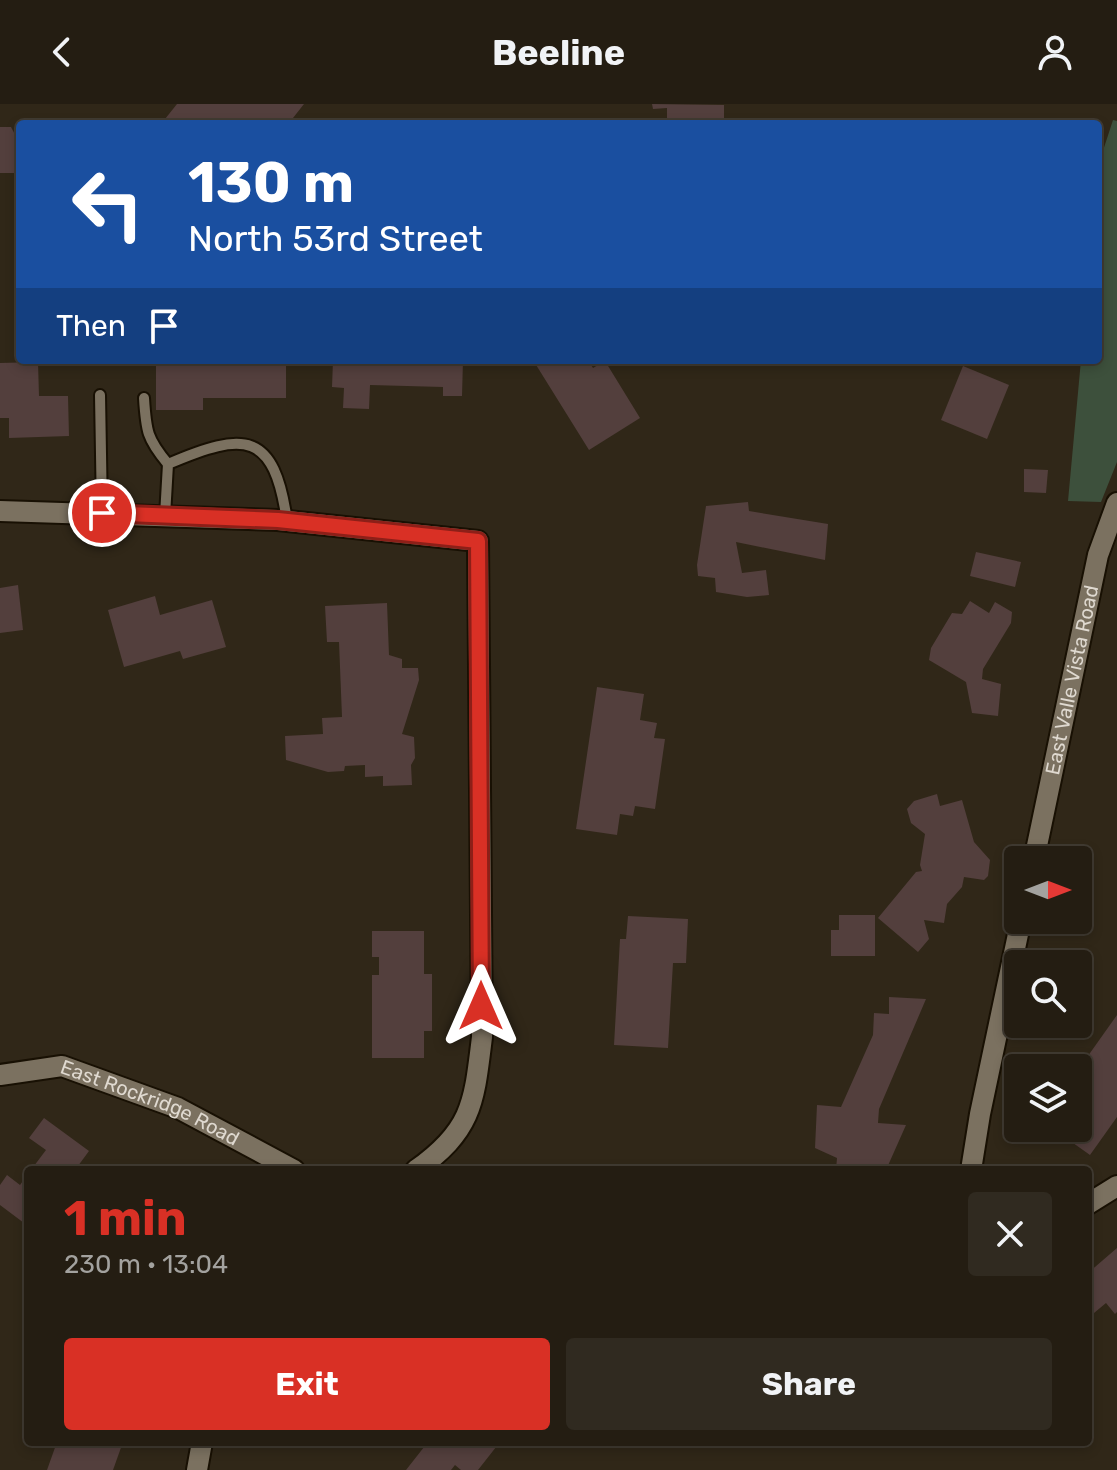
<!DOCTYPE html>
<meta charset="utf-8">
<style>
body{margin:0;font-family:Rubik,sans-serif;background:#302a20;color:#f1f3f6;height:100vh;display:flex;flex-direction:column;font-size:30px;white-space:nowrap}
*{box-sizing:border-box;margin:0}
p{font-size:26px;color:#a3a29f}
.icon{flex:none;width:44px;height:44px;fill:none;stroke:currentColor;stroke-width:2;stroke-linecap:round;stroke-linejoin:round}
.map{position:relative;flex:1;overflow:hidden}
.details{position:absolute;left:24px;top:1062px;width:1068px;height:280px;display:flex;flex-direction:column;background:#241d12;border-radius:8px;box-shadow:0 4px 12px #0003,0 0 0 2px #413b32}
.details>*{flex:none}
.banner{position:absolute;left:16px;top:16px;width:1086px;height:244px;border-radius:8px;box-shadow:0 4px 12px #0003,0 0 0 2px #413b32;background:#1a4fa0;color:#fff;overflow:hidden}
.needle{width:52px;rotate:90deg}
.fabs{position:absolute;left:1004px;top:742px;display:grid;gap:16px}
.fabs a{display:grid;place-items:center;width:88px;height:88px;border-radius:8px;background:#241d12;box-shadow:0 4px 12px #0003,0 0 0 2px #413b32;font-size:40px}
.pin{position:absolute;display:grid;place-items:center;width:68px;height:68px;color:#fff;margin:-34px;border:4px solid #fff;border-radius:50%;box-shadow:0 2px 8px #0007}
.me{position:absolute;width:88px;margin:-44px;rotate:0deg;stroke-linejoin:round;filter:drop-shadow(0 0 6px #0008)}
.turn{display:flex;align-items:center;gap:28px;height:168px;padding:0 40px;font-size:36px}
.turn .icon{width:104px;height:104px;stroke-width:2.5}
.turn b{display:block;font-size:56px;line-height:68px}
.then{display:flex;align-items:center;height:76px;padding:0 40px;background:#0003;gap:16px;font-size:30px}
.round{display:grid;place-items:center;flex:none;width:84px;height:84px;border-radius:8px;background:#302a20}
.headline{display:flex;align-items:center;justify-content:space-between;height:136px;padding:0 40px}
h1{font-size:48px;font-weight:700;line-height:60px;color:#d93025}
.primary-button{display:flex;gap:16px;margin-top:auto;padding:16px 40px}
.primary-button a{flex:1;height:92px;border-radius:8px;background:#d93025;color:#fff;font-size:32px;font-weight:700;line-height:92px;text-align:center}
.primary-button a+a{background:#302a20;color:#f1f3f6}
header{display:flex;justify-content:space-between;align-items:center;height:104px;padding:0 40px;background:#241d12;font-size:36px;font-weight:700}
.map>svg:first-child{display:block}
.green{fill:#3d503c}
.building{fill:#533f3d}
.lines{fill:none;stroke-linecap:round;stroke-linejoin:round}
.lane-casing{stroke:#181003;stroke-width:14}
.street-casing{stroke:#181003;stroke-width:24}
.lane{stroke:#7b7160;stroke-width:10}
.street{stroke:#7b7160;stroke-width:20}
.route-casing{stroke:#8d1f18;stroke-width:20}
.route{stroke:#d93025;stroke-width:14}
.labels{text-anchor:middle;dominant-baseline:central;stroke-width:8;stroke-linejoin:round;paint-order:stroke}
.street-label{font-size:20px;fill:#dfd9d0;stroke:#302718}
</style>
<header><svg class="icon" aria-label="back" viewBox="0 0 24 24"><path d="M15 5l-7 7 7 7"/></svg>Beeline<svg class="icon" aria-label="person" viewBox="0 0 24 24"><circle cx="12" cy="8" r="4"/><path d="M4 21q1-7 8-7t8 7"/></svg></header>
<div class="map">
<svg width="1117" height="1366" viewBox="0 0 1117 1366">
<rect width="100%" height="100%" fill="#302718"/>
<path class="green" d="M1113 16 1117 17V358L1101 398 1068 397 1081 256H1098V62Z"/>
<g class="building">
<path d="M177 0H304L293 14 277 15 273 20H161Z"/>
<path d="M652 0 724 1V20H667V4L653 5Z"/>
<path d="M0 23H11L20 40V62L15 69H0Z"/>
<path d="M156 256H286V294H203V306H156Z"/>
<path d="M333 256H463L462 292H443V283L370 281 369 305 343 304 344 284 332 283Z"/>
<path d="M533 256H588L593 264 605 257 640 314 589 346Z"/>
<path d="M38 258 39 292H68L69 332 9 334V314H0V259Z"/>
<path d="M963 262 1009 281 987 335 941 316Z"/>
<path d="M1024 365 1048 366 1046 389 1024 388Z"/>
<path d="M748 398 749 407 828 420 825 456 736 438 742 469 766 466 769 491 747 493 716 488 715 474 698 472 697 461 706 402Z"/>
<path d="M976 448 1021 458 1015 483 970 472Z"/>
<path d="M18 481 23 526 0 529V484Z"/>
<path d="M155 492 160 511 212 496 226 543 183 555 180 547 124 563 108 506Z"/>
<path d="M970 497 989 509 995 498 1012 508 1011 519 983 565 982 575 1001 580 998 612 972 609 966 578 929 556 931 544 952 509 962 510Z"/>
<path d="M387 499 389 551 402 555V564H418L419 576 402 630 414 633 415 654 411 661 412 681 383 682V672L365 673V661L345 662 344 667 328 668 286 656 285 632 323 630 322 614 342 613 339 538H327L325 502Z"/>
<path d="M597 583 644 590 640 616 657 619 654 634 665 635 655 705 635 702 633 712 620 710 617 731 576 725Z"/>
<path d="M937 690 940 702 962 696 974 738 990 756 988 772 984 776 964 773 962 783 947 800 944 819 924 816 929 835 918 848 878 814 916 768 922 767 920 761 925 730 911 719 907 705 914 697Z"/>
<path d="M839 811H875V852H831V826H839Z"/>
<path d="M628 812 688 815 686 859H673L668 944 614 941 620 835H626Z"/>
<path d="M372 827H424V870H432V927H424V954H372V871H379V853H372Z"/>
<path d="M889 893 926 895 879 1005 878 1019 906 1021 886 1066H870L857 1061 855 1066H836L837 1054 815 1044 817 1001 841 1003 873 931 874 909 889 910Z"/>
<path d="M1117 911V1013L1090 1051 1052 1024H1078V966Z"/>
<path d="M44 1014 89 1047 75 1066H31L46 1046 29 1034Z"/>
<path d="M28 1070V1122L0 1101V1081L7 1071 20 1081Z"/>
<path d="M1117 1144V1208L1115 1210 1106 1199 1088 1214V1169Z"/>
<path d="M57 1338H123L113 1366H47Z"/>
<path d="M428 1338H500L478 1366H461L455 1361 451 1366H406Z"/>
</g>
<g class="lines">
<g class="lane-casing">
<g id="lane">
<path d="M100 291 102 409"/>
<path d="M144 294C146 327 147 335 168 360"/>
<path d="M165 412 168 360C245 327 274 327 287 417"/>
</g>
</g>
<g class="street-casing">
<g id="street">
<path d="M0 407 278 416 478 437 482 933C474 998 473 1026 416 1066"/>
<path id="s1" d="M1034 756 1098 451 1117 399"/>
<path id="s2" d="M0 971 62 962 178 1004 294 1066"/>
<path d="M971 1066 980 1010 1021 816"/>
<path d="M1088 1100 1117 1082"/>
<path d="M197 1366 202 1338"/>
</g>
</g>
<use href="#lane" class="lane"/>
<use href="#street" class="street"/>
</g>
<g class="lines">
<g class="route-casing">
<path id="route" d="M102 409 278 416 478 437 481 902"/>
</g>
<use href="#route" class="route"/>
</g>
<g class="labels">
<g class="street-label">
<text stroke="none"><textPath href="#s1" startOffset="184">East Valle Vista Road</textPath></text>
<text stroke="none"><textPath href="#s2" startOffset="158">East Rockridge Road</textPath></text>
</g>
</g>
</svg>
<div class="fabs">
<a><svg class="needle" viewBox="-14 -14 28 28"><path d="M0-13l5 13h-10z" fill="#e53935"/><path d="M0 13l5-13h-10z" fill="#a3a29f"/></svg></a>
<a><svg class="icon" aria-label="search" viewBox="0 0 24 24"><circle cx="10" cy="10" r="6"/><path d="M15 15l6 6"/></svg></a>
<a><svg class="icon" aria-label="layers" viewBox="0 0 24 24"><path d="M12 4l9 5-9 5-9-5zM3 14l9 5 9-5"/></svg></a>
</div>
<div class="pin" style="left:102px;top:409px;background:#d93025"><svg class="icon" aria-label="arrive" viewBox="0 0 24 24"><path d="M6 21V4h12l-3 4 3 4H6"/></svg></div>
<svg class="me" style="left:481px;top:902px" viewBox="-20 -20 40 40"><path d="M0-17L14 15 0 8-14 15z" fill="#d93025" stroke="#fff" stroke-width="4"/></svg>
<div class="banner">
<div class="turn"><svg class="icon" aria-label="left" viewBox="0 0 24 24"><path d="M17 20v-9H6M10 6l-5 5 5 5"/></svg><div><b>130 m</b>North 53rd Street</div></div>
<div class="then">Then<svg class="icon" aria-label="arrive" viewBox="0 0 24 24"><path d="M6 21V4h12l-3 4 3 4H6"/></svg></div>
</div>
<section class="details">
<div class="headline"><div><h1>1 min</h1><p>230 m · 13:04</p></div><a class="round"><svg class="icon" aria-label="close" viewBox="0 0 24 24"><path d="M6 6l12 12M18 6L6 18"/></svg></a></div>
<div class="primary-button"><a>Exit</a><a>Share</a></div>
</section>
</div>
